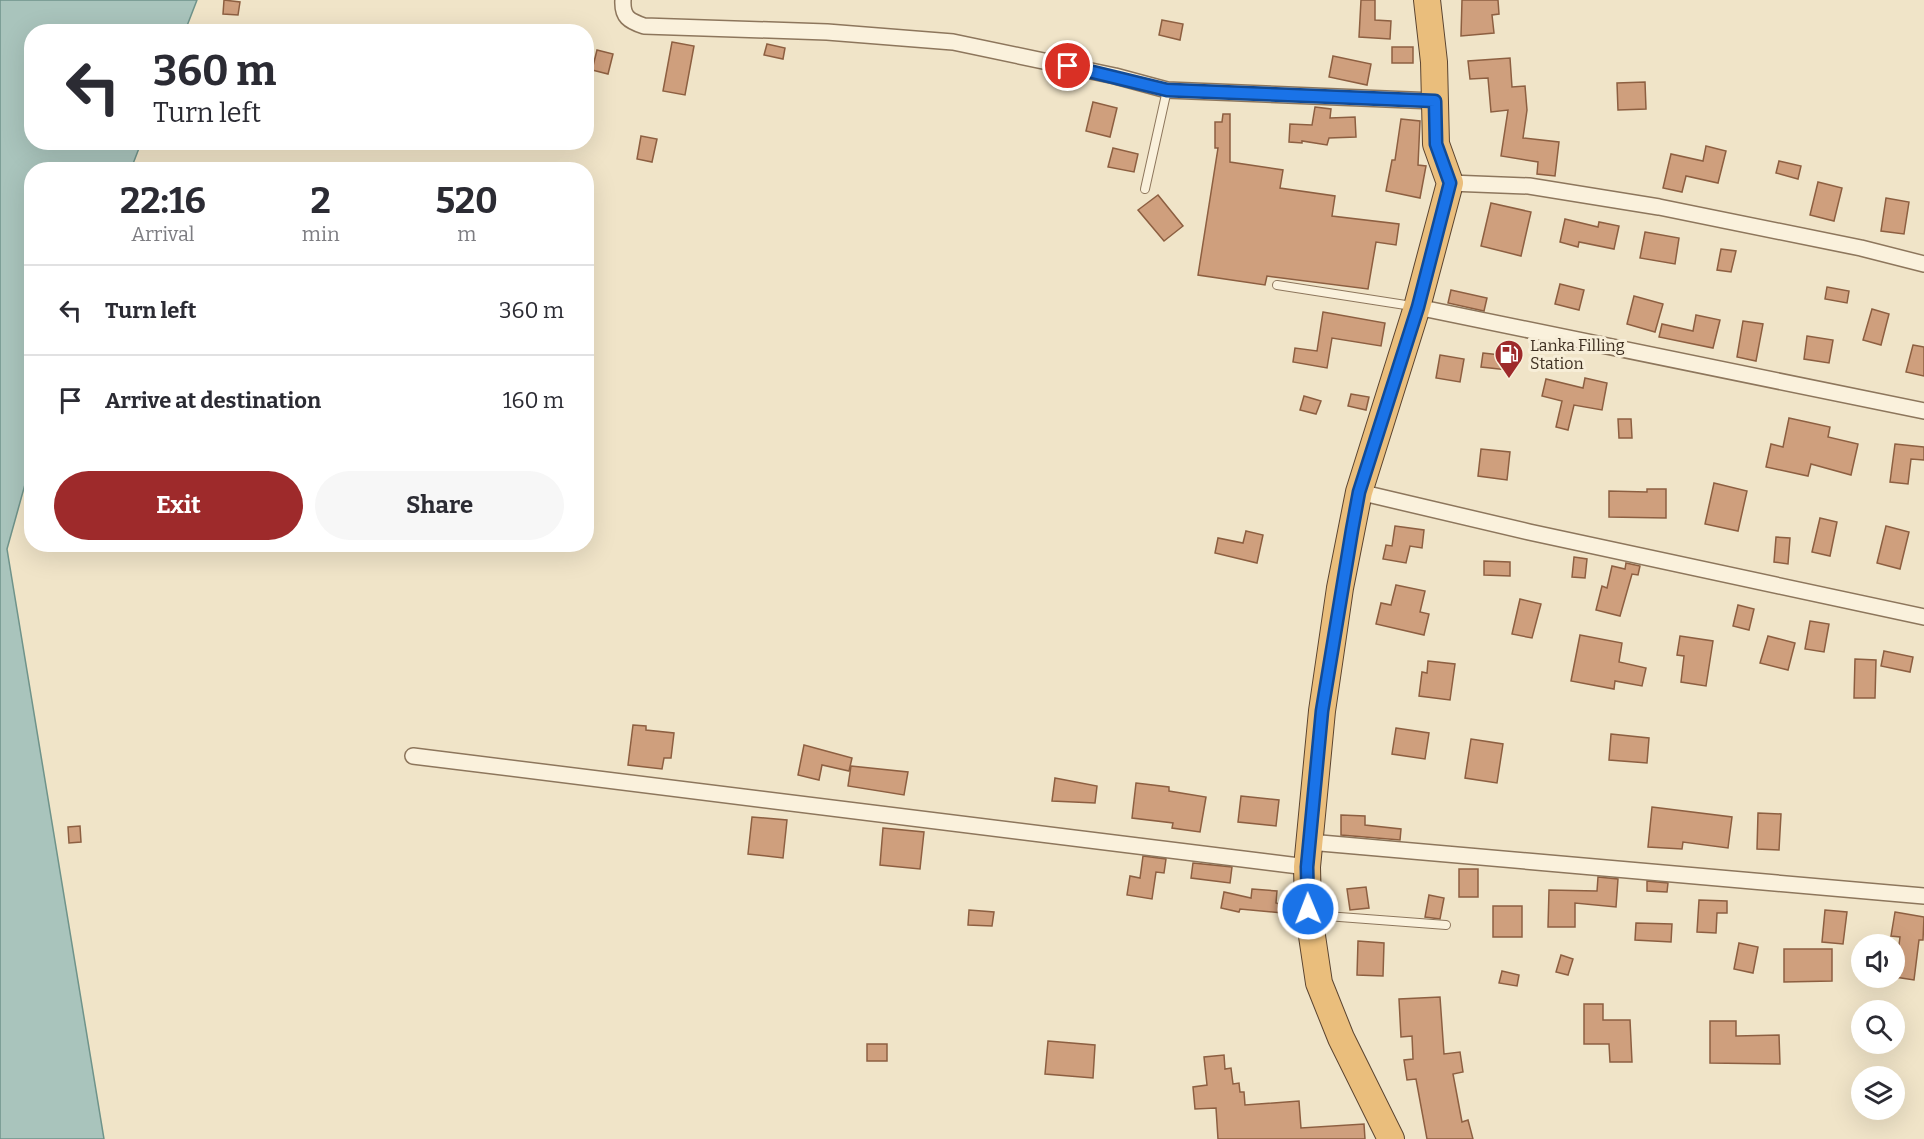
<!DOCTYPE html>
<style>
body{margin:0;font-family:Bitter,serif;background:#f7f7f7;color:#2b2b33;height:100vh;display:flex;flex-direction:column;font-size:22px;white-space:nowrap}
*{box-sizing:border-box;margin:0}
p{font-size:20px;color:#7c7c81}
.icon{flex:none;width:33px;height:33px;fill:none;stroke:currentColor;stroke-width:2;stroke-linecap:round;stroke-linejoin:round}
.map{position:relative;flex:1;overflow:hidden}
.drawer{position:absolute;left:24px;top:162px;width:570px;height:390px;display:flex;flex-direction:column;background:#fff;border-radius:24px;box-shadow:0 6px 24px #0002}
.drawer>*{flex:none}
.top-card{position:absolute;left:24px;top:24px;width:570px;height:126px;border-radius:24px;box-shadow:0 6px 24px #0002;background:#fff;color:#2b2b33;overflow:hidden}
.buttons{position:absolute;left:1851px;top:934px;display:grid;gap:12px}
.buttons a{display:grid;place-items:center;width:54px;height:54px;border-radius:50%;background:#fff;box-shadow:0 6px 24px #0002;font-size:30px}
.pin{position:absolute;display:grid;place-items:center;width:51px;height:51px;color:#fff;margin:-26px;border:3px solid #fff;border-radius:50%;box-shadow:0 2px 6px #0007}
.me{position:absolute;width:66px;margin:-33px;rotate:359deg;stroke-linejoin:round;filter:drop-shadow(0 0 4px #0008)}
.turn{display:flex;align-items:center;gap:21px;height:126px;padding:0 30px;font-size:27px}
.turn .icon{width:78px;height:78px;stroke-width:2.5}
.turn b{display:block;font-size:42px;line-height:51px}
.eta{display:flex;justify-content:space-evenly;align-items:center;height:102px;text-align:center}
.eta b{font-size:36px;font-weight:700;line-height:42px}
.button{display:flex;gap:12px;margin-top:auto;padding:12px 30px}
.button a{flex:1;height:69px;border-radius:36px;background:#9e2a2b;color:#fff;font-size:24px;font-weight:700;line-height:69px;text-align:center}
.button a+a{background:#f7f7f7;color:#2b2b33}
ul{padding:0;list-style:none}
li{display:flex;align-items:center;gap:18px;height:90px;padding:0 30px;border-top:2px solid #e1e1e2}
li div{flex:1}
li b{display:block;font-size:22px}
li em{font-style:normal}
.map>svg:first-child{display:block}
.water{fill:#a9c4bc;stroke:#6f938a;stroke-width:1.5}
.building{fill:#cf9f7d;stroke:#8d5f41;stroke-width:1.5}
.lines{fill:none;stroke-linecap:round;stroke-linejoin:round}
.service-casing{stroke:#8d765c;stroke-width:10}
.minor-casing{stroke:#8d765c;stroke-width:18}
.trunk-casing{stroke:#5b4430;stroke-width:28}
.service{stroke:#faf1dc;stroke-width:8}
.minor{stroke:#faf1dc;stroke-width:15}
.trunk{stroke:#eabe7c;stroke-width:26}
.route-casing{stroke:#114b97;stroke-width:15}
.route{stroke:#1a73e8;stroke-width:10}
.labels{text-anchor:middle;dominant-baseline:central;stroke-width:6;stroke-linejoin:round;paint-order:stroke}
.poi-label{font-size:16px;fill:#3d2e20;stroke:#f7eed8;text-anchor:start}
</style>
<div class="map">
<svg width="1924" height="1139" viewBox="0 0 1924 1139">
<rect width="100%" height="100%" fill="#f0e4c8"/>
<path class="water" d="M0 0H197L185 31 32 32V142L141 143 131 169 32 170 31 463 7 549 104 1139H0Z"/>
<g class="building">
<path d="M224 0 240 2 238 15 223 14Z"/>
<path d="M1361 0H1375V20L1391 21 1390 39 1359 37Z"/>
<path d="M1462 0H1498L1499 14 1492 15 1494 33 1461 36Z"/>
<path d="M1162 20 1183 24 1180 40 1159 35Z"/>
<path d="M672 42 694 46 685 95 663 91Z"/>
<path d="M767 44 785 48 783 59 764 55Z"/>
<rect x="1392" y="47" width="21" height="16"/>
<path d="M597 50 613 54 608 74 592 70Z"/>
<path d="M1333 56 1371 64 1367 85 1329 77Z"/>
<path d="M1510 58 1512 87 1525 86 1527 110 1523 138 1559 142 1555 176 1537 174 1538 162 1501 156 1508 110 1491 112 1488 78 1470 79 1468 61Z"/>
<path d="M1645 82 1646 109 1618 110 1617 83Z"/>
<path d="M1093 102 1117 108 1110 137 1086 131Z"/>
<path d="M1315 107 1331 109 1330 118 1355 117 1356 137 1329 138 1327 145 1302 141V143L1289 142 1290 124 1312 125Z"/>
<path d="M1223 114H1230V162L1283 170 1280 188 1335 196 1332 216 1399 224 1396 245 1376 242 1368 289 1267 276 1265 285 1198 275 1218 148H1215V122H1222Z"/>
<path d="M1401 119 1420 121 1418 165 1426 166 1420 198 1386 191 1392 160H1395Z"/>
<path d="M641 136 657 139 652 162 637 159Z"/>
<path d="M1706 146 1726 151 1718 183 1686 176 1682 192 1663 188 1671 154 1703 161Z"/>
<path d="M1113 148 1138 154 1134 172 1108 167Z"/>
<path d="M1779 161 1801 166 1798 179 1776 173Z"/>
<path d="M1818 182 1842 188 1834 221 1810 215Z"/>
<path d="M1158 195 1183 226 1164 241 1138 210Z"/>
<path d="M1886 198 1909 202 1904 234 1881 231Z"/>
<path d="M1491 203 1531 212 1521 256 1481 246Z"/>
<path d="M1565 219 1598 227 1599 222 1619 226 1614 249 1579 242 1578 247 1560 242Z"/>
<path d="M1645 232 1679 238 1675 264 1640 258Z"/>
<path d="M1721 249 1736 251 1731 272 1717 270Z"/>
<path d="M1560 284 1584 290 1579 310 1555 304Z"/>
<path d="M1827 287 1849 291 1847 303 1825 299Z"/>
<path d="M1451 290 1487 298 1484 311 1448 303Z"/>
<path d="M1634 296 1663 304 1655 332 1627 324Z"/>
<path d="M1872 309 1889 314 1881 345 1863 340Z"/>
<path d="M1323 312 1385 323 1381 346 1332 338 1327 368 1293 362 1295 348 1317 351Z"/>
<path d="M1696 315 1720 320 1713 348 1659 337 1662 324 1693 331Z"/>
<path d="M1743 321 1763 324 1756 361 1737 357Z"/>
<path d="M1807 336 1833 340 1829 363 1804 359Z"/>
<path d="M1913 345 1924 347V376L1906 372Z"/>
<path d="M1483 353 1509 356 1508 370 1481 367Z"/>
<path d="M1440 355 1464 359 1460 382 1436 378Z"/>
<path d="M1585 378 1607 383 1602 410 1574 405 1568 430 1556 427 1562 401 1542 396 1546 379 1583 388Z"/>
<path d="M1351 394 1369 397 1366 410 1348 406Z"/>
<path d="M1304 396 1321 401 1316 414 1300 410Z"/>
<path d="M1789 418 1830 427 1828 437 1858 444 1851 475 1811 464 1808 476 1766 467 1771 444 1783 447Z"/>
<path d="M1618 419H1631L1632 438H1619Z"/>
<path d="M1895 444 1924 447V460L1911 459 1908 484 1890 482Z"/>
<path d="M1481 449 1510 452 1507 480 1478 476Z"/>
<path d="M1714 483 1747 491 1738 531 1705 524Z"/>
<path d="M1647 489H1666V518L1609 517V491L1647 492Z"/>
<path d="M1820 518 1837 522 1830 556 1812 552Z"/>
<path d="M1395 526 1424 530 1422 548 1410 546 1406 563 1383 559 1386 545 1392 546Z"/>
<path d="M1886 526 1909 532 1900 569 1877 563Z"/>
<path d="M1246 531 1263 535 1257 563 1215 553 1218 538 1243 543Z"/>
<path d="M1776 537 1790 538 1788 564 1774 562Z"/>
<path d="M1574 557 1587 559 1585 578 1572 577Z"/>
<path d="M1484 561 1510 562V576L1484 575Z"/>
<path d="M1626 563 1640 566 1638 575 1632 574 1620 616 1596 610 1602 586 1607 588 1612 566 1625 569Z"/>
<path d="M1396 585 1425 591 1420 612 1429 614 1424 635 1376 624 1381 603 1391 605Z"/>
<path d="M1520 599 1541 604 1532 638 1512 634Z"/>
<path d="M1738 605 1754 609 1749 630 1733 626Z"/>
<path d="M1810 621 1829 624 1824 652 1805 649Z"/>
<path d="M1580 635 1622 643 1619 662 1646 668 1642 686 1615 681 1614 689 1571 681Z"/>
<path d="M1680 636 1713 641 1706 686 1681 682 1684 656 1677 655Z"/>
<path d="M1768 636 1795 643 1788 670 1760 663Z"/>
<path d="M1884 651 1913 657 1910 672 1881 666Z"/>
<path d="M1855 659 1876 660 1875 698H1854Z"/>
<path d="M1428 661 1455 664 1450 700 1419 696 1422 672 1427 673Z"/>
<path d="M633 725 646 726V730L674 733 671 758H664L662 769 628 765Z"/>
<path d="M1396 728 1429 733 1425 759 1392 754Z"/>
<path d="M1611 734 1649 738 1647 763 1609 760Z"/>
<path d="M1471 739 1503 744 1497 783 1465 778Z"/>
<path d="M804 745 852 758 849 771 822 765 819 780 798 775Z"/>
<path d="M851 766 908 772 904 795 848 786Z"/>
<path d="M1055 778 1097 786 1095 803 1052 801Z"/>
<path d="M1136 783 1169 787V791L1206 797 1200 832 1172 828 1173 823 1132 818Z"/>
<path d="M1241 796 1279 800 1276 826 1238 822Z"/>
<path d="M1652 807 1732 817 1728 848 1683 842 1682 849 1648 847Z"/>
<path d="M1758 813 1781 814 1779 850 1757 849Z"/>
<path d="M1341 815 1365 816V825L1401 829 1400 840 1341 835Z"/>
<path d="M752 817 787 820 783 858 748 854Z"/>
<path d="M80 826 81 842 69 843 68 827Z"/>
<path d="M883 828 924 832 920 869 880 865Z"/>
<path d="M1143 856 1166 859 1164 873 1156 872 1152 899 1127 895 1130 876 1140 878Z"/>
<path d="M1193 863 1232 867 1230 883 1191 878Z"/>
<rect x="1459" y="869" width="19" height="28"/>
<path d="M1598 877 1618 879 1616 907 1575 903V927H1548L1549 890 1597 891Z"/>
<path d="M1647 881 1668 883 1667 892 1647 891Z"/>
<path d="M1366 887 1369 908 1350 910 1347 889Z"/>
<path d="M1252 889 1277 891 1276 903 1284 905 1282 913 1240 909 1239 912 1221 908 1224 892 1251 898Z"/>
<path d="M1429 895 1444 898 1440 919 1425 917Z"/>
<path d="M1699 900 1727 901V913H1717L1716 933 1697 932Z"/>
<rect x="1493" y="906" width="29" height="31"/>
<path d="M969 910 994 912 992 926 968 925Z"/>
<path d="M1825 910 1847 912 1843 944 1822 942Z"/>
<path d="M1895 912 1924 917 1923 940H1919L1914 980 1895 977 1900 937 1891 936Z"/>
<path d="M1636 923 1672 924 1671 942 1635 940Z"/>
<path d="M1358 941 1384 943 1383 976 1357 975Z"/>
<path d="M1739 943 1758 947 1753 973 1734 969Z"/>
<path d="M1784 949H1832V981L1784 982Z"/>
<path d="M1561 955 1573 959 1568 975 1556 972Z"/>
<path d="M1502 971 1519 975 1517 986 1499 983Z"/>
<path d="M1440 997 1444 1054 1460 1052 1463 1072 1453 1074 1462 1122 1468 1120 1473 1139H1427L1416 1079 1407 1080 1404 1060 1413 1059 1412 1036 1401 1037 1399 999Z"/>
<path d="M1584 1004H1603V1020H1630L1632 1062H1610L1609 1044H1584Z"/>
<path d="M1710 1021H1736V1036L1779 1035 1780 1064 1710 1063Z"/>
<path d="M1048 1041 1095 1045 1093 1078 1045 1074Z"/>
<rect x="867" y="1044" width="20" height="17"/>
<path d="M1224 1055 1225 1069 1231 1068 1233 1084 1239 1083 1240 1092H1244L1245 1105 1299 1101 1301 1128 1364 1124 1365 1139H1218L1216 1108 1195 1109 1193 1087 1207 1085 1204 1057Z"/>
</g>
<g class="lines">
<g class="service-casing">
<g id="service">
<path d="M1145 189 1167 90"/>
<path d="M1277 285 1412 306"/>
<path d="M1313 915 1446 925"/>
</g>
</g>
<g class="minor-casing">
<g id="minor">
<path d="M623 0C622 17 629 21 644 26L827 32 953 42 1115 76 1167 90 1435 101"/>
<path d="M1450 183 1529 186 1659 207 1861 248 1924 264"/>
<path d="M1417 307 1924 411"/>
<path d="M1359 492 1529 532 1924 617"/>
<path d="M413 756 1307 867"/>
<path d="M1309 842 1924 896"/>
</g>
</g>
<g class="trunk-casing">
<path id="trunk" d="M1391 1139 1341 1038 1319 983 1308 909 1307 867 1322 711 1340 588 1359 492 1417 307 1450 183 1436 144 1434 62 1427 0"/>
</g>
<use href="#service" class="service"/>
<use href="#minor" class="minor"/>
<use href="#trunk" class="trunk"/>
</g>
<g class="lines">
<g class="route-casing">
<path id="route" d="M1068 66 1167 90 1435 101 1436 144 1450 183 1418 307 1359 492 1352 530 1322 711 1307 867 1308 909"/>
</g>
<use href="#route" class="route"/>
</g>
<defs>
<g id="fuel-pin" transform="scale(1.5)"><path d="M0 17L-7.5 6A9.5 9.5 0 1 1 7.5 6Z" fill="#9e2a2b" stroke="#f7eed8"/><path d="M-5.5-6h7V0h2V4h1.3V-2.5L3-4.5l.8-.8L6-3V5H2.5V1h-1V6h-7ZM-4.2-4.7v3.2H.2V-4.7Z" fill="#fff"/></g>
</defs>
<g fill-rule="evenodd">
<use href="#fuel-pin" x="1509" y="354"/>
</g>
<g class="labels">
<g class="poi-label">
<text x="1530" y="345">Lanka Filling<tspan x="1530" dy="18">Station</tspan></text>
</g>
</g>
</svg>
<div class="buttons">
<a><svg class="icon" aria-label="sound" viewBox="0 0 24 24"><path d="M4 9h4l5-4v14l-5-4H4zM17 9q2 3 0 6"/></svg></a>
<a><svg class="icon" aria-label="search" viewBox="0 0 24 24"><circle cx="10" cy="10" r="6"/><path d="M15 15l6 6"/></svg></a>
<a><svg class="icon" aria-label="layers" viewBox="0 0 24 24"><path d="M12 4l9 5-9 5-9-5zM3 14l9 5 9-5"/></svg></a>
</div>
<div class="pin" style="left:1068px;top:66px;background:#d93025"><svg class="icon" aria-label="arrive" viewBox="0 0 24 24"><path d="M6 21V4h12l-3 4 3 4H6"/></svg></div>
<svg class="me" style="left:1308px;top:909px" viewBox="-20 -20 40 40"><circle r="17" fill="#1a73e8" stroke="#fff" stroke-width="3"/><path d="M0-11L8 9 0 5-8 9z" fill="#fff"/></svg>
<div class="top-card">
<div class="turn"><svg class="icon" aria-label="left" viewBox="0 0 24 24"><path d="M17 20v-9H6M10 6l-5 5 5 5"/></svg><div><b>360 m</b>Turn left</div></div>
</div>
<section class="drawer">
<div class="eta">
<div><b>22:16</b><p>Arrival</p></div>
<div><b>2</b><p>min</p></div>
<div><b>520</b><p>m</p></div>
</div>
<ul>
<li><svg class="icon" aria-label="left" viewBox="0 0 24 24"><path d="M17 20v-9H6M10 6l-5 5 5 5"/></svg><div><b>Turn left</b></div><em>360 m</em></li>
<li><svg class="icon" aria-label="arrive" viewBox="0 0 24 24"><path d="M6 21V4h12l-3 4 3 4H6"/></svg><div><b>Arrive at destination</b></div><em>160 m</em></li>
</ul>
<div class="button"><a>Exit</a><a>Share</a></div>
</section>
</div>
